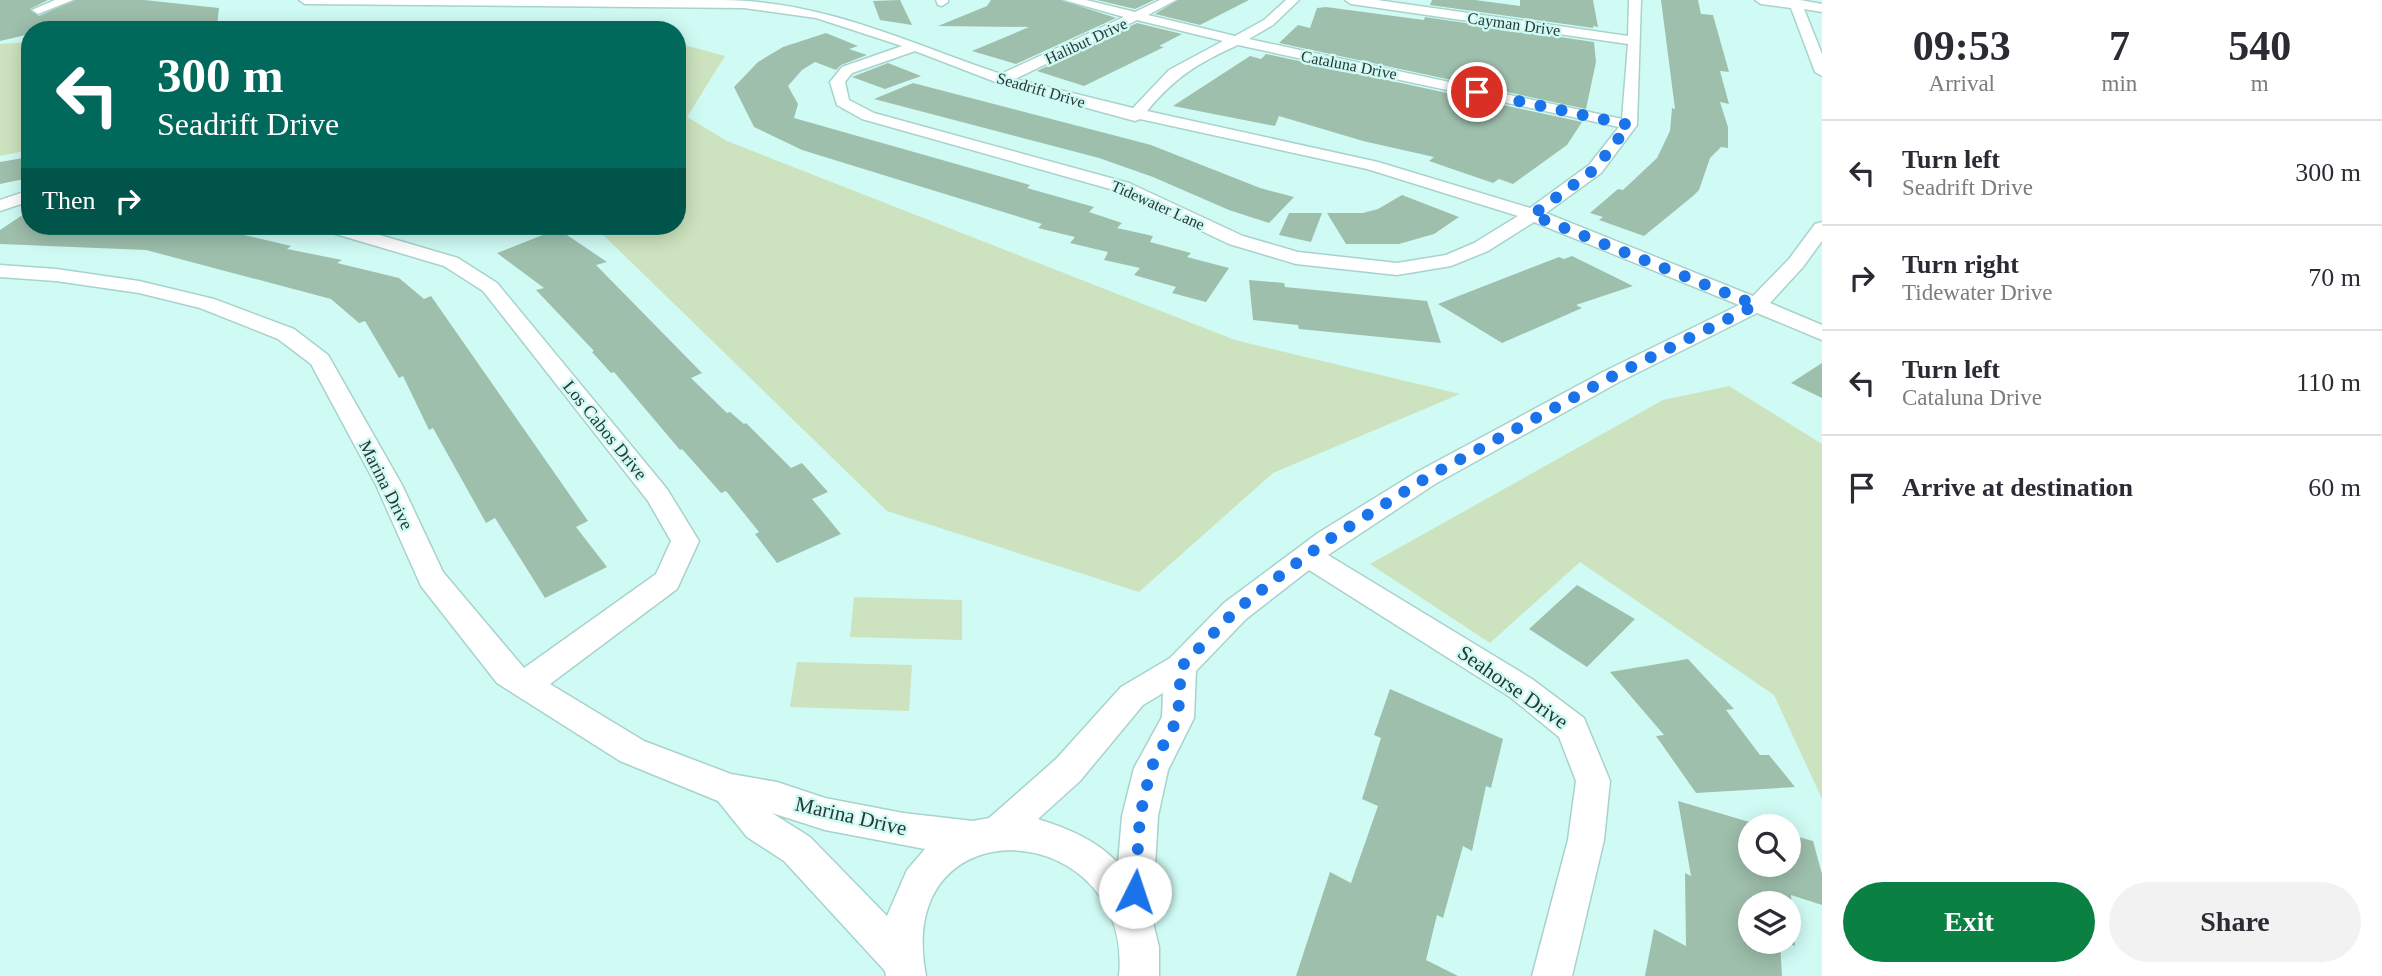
<!DOCTYPE html>
<style>
body{margin:0;font-family:"Times New Roman",serif;background:#f2f2f3;color:#2b2b33;height:100vh;display:flex;flex-direction:column;font-size:26px;white-space:nowrap}
*{box-sizing:border-box;margin:0}
p{font-size:23px;color:#7c7c81}
.icon{flex:none;width:38px;height:38px;fill:none;stroke:currentColor;stroke-width:2;stroke-linecap:round;stroke-linejoin:round}
.map{position:relative;flex:1;overflow:hidden}
.side{display:flex;flex-direction:column;background:#fff;width:560px}
.side>*{flex:none}
.hud{position:absolute;left:21px;top:21px;width:665px;height:214px;border-radius:28px;box-shadow:0 4px 18px #0003;background:#00695c;color:#fff;overflow:hidden}
.fabs{position:absolute;left:1738px;top:814px;display:grid;gap:14px}
.fabs a{display:grid;place-items:center;width:63px;height:63px;border-radius:50%;background:#fff;box-shadow:0 4px 18px #0003;font-size:35px}
.pin{position:absolute;display:grid;place-items:center;width:60px;height:60px;color:#fff;margin:-30px;border:4px solid #fff;border-radius:50%;box-shadow:0 2px 7px #0007}
.me{position:absolute;width:77px;margin:-38px;rotate:4deg;stroke-linejoin:round;filter:drop-shadow(0 0 5px #0008)}
.turn{display:flex;align-items:center;gap:24px;height:147px;padding:0 21px;font-size:32px}
.turn .icon{width:91px;height:91px;stroke-width:2.5}
.turn b{display:block;font-size:49px;line-height:60px}
.then{display:flex;align-items:center;height:66px;padding:0 21px;background:#0003;gap:14px;font-size:26px}
.eta{display:flex;justify-content:space-evenly;align-items:center;height:119px;text-align:center}
.eta b{font-size:42px;font-weight:800;line-height:49px}
.action{display:flex;gap:14px;margin-top:auto;padding:14px 21px}
.action a{flex:1;height:80px;border-radius:42px;background:#0b8043;color:#fff;font-size:28px;font-weight:800;line-height:80px;text-align:center}
.action a+a{background:#f2f2f3;color:#2b2b33}
ul{padding:0;list-style:none}
li{display:flex;align-items:center;gap:21px;height:105px;padding:0 21px;border-top:2px solid #e1e1e2}
li div{flex:1}
li b{display:block;font-size:26px}
li em{font-style:normal}
main{display:flex;flex:1;min-height:0}
.map>svg:first-child{display:block}
.green{fill:#cde3bf}
.building{fill:#9ebfac}
.lines{fill:none;stroke-linecap:round;stroke-linejoin:round}
.minor-casing{stroke:#a8d2cd;stroke-width:3}
.minor{fill:#fff;fill-rule:evenodd}
.route{stroke:#1a73e8;stroke-width:12;stroke-dasharray:0 21.6}
.labels{text-anchor:middle;dominant-baseline:central;stroke-width:5;stroke-linejoin:round;paint-order:stroke}
.far-street-label{font-size:16px;fill:#273836;stroke:#d0fbf5}
.street-label{font-size:18px;fill:#273836;stroke:#d0fbf5}
.near-street-label{font-size:21px;fill:#273836;stroke:#d0fbf5}
</style>
<main>
<div class="map">
<svg width="1822" height="976" viewBox="0 0 1822 976">
<rect width="100%" height="100%" fill="#d0fbf5"/>
<g class="green">
<path d="M30 42V150L0 156V44Z"/>
<path d="M677 43 725 56 687 117 727 141 1235 340 1460 394 1273 473 1139 592 887 511 594 226H677Z"/>
<path d="M1729 386 1822 444V799L1774 695 1580 562 1490 643 1370 564 1663 400Z"/>
<path d="M854 597 962 600V640L850 637Z"/>
<path d="M797 662 912 665 909 711 790 707Z"/>
</g>
<g class="building">
<path d="M0 0H48L30 9 39 16 75 0H144L219 8 217 26 114 21 78 30H68L61 26 30 30V34L0 41Z"/>
<path d="M900 0 912 25 880 20 873 1Z"/>
<path d="M991 0H1061L1116 18 1016 64 972 51 1029 27 938 26 987 6Z"/>
<path d="M1097 0H1154L1135 9Z"/>
<path d="M1178 0H1249L1200 25 1155 14Z"/>
<path d="M1432 0H1475L1520 6V0H1593L1598 27 1593 26V28L1430 5Z"/>
<path d="M1661 0H1698L1701 14 1713 15 1729 72 1720 71 1729 104 1720 102 1728 127V148L1721 147 1710 158 1699 190 1693 196 1644 236 1599 220 1603 217 1590 213 1618 189 1623 190 1657 158 1670 131 1672 108 1675 109Z"/>
<path d="M1326 7 1424 20 1425 17 1594 42 1596 62 1586 109 1279 43 1298 25 1310 28 1317 8Z"/>
<path d="M1137 23 1182 34 1159 46 1164 47 1084 86 1037 71Z"/>
<path d="M826 33 858 46 849 49 867 55 841 65 836 70 815 62 802 70 788 86 798 104 794 118 1030 185 1027 188 1094 207 1089 212 1122 223 1117 228 1153 236 1150 242 1191 253 1187 257 1229 268 1206 302 1172 293 1176 287 1134 275 1140 268 1104 260 1108 252 1070 243 1075 237 1038 228 1042 224 802 150 754 127 734 87 758 62 783 47Z"/>
<path d="M1266 54 1582 122 1567 145 1513 184 1499 179 1493 183 1429 161 1434 157 1363 141 1279 116 1275 126 1173 106 1250 56 1261 59Z"/>
<path d="M888 63 921 76 885 89 852 77Z"/>
<path d="M913 83 1151 145 1260 188 1294 197 1269 223 1229 210 1153 177 1099 158 874 99Z"/>
<path d="M29 157V178L0 184V162Z"/>
<path d="M1402 195 1459 217 1434 234 1399 244H1346L1327 213H1363L1378 209Z"/>
<path d="M30 210V226H206L291 246 287 249 342 260 337 263 399 278 424 299 431 296 588 521 576 527 607 567 545 598 495 518 486 523 433 428 429 430 403 376 399 378 365 321 359 323 331 299 146 250 0 244V230Z"/>
<path d="M1289 213H1322L1311 242 1279 235Z"/>
<path d="M558 229 607 262 596 265 702 373 691 378 727 413 730 412 744 424 746 423 791 468 802 463 828 492 812 499 841 534 777 563 755 534 759 532 726 491 721 493 682 449 680 450 614 372 611 373 592 352 594 351 536 290 544 288 497 253Z"/>
<path d="M1572 256 1633 286 1576 305 1582 308 1502 343 1438 304 1559 257 1564 259Z"/>
<path d="M1249 280 1284 283 1285 287 1427 301 1441 343 1299 329 1298 325 1253 320Z"/>
<path d="M1822 363V398L1791 383Z"/>
<path d="M1577 585 1635 619 1587 667 1529 629Z"/>
<path d="M1688 659 1734 709 1726 710 1760 755H1769L1795 787 1696 793 1656 736 1664 735 1610 672Z"/>
<path d="M1390 689 1503 739 1491 788 1486 786 1472 851 1463 846 1443 918 1437 915 1426 960 1458 976H1296L1330 872 1351 883 1378 806 1362 799 1381 738 1374 735Z"/>
<path d="M1678 801 1763 826H1750V864H1788V834L1813 841 1822 874V905L1791 895 1795 946 1784 942H1788V903H1750V942H1780L1782 976H1645L1654 929 1686 946 1685 873 1691 876Z"/>
</g>
<g class="lines">
<g class="minor-casing">
<g id="minor">
<path d="M55 0H73L38 14 32 10Z"/>
<path d="M299 0H722C825 1 906 42 1001 74L1124 17 1064 0H1086L1135 12 1160 0H1176L1148 15 1235 36 1264 20 1286 0H1299L1273 25 1249 39 1622 119 1628 44 1351 4 1345 0H1377L1628 36 1629 0H1641L1637 125 1601 173 1546 213 1753 296 1789 259 1815 224 1822 222V241L1803 267 1770 303 1822 325V340L1757 313 1619 382 1435 484 1328 555 1532 679 1584 718 1610 781 1604 840 1572 976H1532L1568 840 1576 781 1559 737 1510 697 1309 570 1246 619 1196 671 1194 718 1168 770 1158 816 1152 918 1159 947V976H1119C1134 818 892 799 926 976H886L885 971 784 861 747 837 718 801 620 761 497 683 421 586 376 485 311 364 278 339 200 308 139 293 56 281 0 277V265L56 269 139 281 214 299 294 329 328 355 402 485 443 572 524 668 656 574 671 541 648 501 483 291 444 266 322 230 320 226H349L458 258 497 283 667 489 699 541 677 589 550 684 644 741 731 774 777 782 825 798 903 813 973 821 989 818 1056 759 1121 687 1170 658 1224 603 1318 533 1417 472 1603 372 1739 305 1534 222 1488 251 1451 266 1397 275 1296 264 1229 244 1117 191 862 119 837 105 830 82 842 67 902 46 816 18 744 8 305 4ZM1137 20 1223 41 1169 70 1133 108 1015 79ZM1238 45 1619 127 1589 165 1530 208 1378 162 1147 111C1175 77 1198 63 1238 45ZM915 51 1006 86 1135 121 1140 119 1367 169 1518 216 1474 243 1446 255 1397 263 1298 252 1243 236 1129 183 874 113 849 100 845 82 852 73ZM1163 693 1162 717 1134 768 1122 816 1118 863C1096 840 1069 829 1038 819L1080 781 1143 705ZM772 813 825 830 925 849 907 870 887 916 810 837Z"/>
<path d="M936 0H948V2L942 6 938 5Z"/>
<path d="M1755 0H1800L1822 4V12L1804 9 1822 54V76L1815 72 1791 8 1761 4Z"/>
<path d="M30 190V201L0 211V200Z"/>
</g>
</g>
<use href="#minor" class="minor"/>
</g>
<g class="lines">
<path class="route" d="M1135 892 1140 816 1151 768 1178 718 1181 667 1235 611 1287 570 1328 540 1426 478 1611 377 1756 305 1532 215 1595 169 1629 125 1477 92"/>
</g>
<g class="labels">
<g class="far-street-label">
<text transform="translate(1514 24) rotate(8)">Cayman Drive</text>
<text transform="translate(1086 41) rotate(-25)">Halibut Drive</text>
<text transform="translate(1349 65) rotate(11)">Cataluna Drive</text>
<text transform="translate(1041 90) rotate(16)">Seadrift Drive</text>
<text transform="translate(1158 205) rotate(24)">Tidewater Lane</text>
</g>
<g class="street-label">
<text transform="translate(605 430) rotate(51)">Los Cabos Drive</text>
<text transform="translate(386 485) rotate(63)">Marina Drive</text>
</g>
<g class="near-street-label">
<text transform="translate(1513 687) rotate(35)">Seahorse Drive</text>
<text transform="translate(851 816) rotate(13)">Marina Drive</text>
</g>
</g>
</svg>
<div class="fabs">
<a><svg class="icon" aria-label="search" viewBox="0 0 24 24"><circle cx="10" cy="10" r="6"/><path d="M15 15l6 6"/></svg></a>
<a><svg class="icon" aria-label="layers" viewBox="0 0 24 24"><path d="M12 4l9 5-9 5-9-5zM3 14l9 5 9-5"/></svg></a>
</div>
<div class="pin" style="left:1477px;top:92px;background:#d93025"><svg class="icon" aria-label="arrive" viewBox="0 0 24 24"><path d="M6 21V4h12l-3 4 3 4H6"/></svg></div>
<svg class="me" style="left:1135px;top:892px" viewBox="-20 -20 40 40"><circle r="19" fill="#fff"/><path d="M0-13L10 11 0 6-10 11z" fill="#1a73e8"/></svg>
<div class="hud">
<div class="turn"><svg class="icon" aria-label="left" viewBox="0 0 24 24"><path d="M17 20v-9H6M10 6l-5 5 5 5"/></svg><div><b>300 m</b>Seadrift Drive</div></div>
<div class="then">Then<svg class="icon" aria-label="right" viewBox="0 0 24 24"><path d="M7 20v-9h11M14 6l5 5-5 5"/></svg></div>
</div>
</div>
<section class="side">
<div class="eta">
<div><b>09:53</b><p>Arrival</p></div>
<div><b>7</b><p>min</p></div>
<div><b>540</b><p>m</p></div>
</div>
<ul>
<li><svg class="icon" aria-label="left" viewBox="0 0 24 24"><path d="M17 20v-9H6M10 6l-5 5 5 5"/></svg><div><b>Turn left</b><p>Seadrift Drive</p></div><em>300 m</em></li>
<li><svg class="icon" aria-label="right" viewBox="0 0 24 24"><path d="M7 20v-9h11M14 6l5 5-5 5"/></svg><div><b>Turn right</b><p>Tidewater Drive</p></div><em>70 m</em></li>
<li><svg class="icon" aria-label="left" viewBox="0 0 24 24"><path d="M17 20v-9H6M10 6l-5 5 5 5"/></svg><div><b>Turn left</b><p>Cataluna Drive</p></div><em>110 m</em></li>
<li><svg class="icon" aria-label="arrive" viewBox="0 0 24 24"><path d="M6 21V4h12l-3 4 3 4H6"/></svg><div><b>Arrive at destination</b></div><em>60 m</em></li>
</ul>
<div class="action"><a>Exit</a><a>Share</a></div>
</section>
</main>
